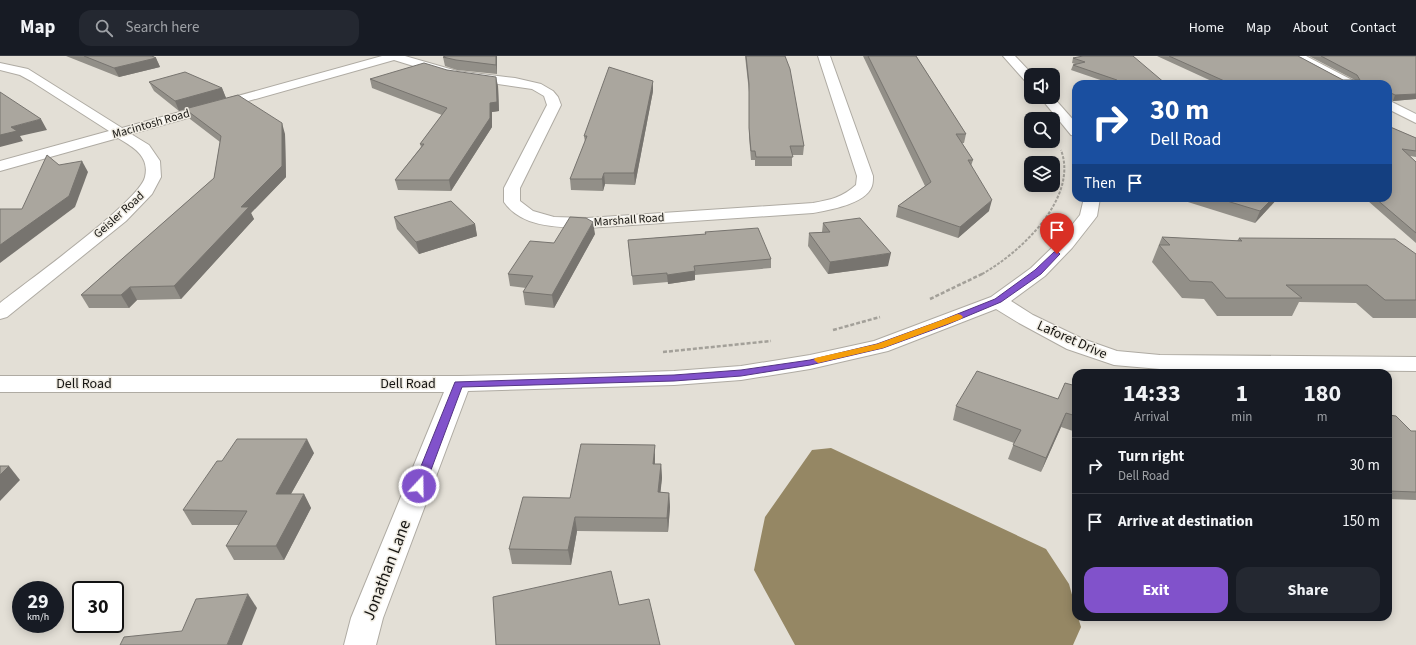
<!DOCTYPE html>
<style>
body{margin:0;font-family:"Source Sans 3",sans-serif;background:#242831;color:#f1f3f6;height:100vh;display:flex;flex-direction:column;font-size:15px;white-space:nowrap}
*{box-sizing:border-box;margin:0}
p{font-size:13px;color:#9ea1a6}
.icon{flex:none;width:22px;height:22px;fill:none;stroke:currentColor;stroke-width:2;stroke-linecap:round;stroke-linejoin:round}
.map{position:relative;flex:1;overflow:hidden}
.panel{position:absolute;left:1072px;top:313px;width:320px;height:252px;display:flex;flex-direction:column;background:#171b24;border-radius:12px;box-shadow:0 2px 10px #0003}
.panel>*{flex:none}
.hud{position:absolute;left:1072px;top:24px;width:320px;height:122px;border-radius:12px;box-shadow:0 2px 10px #0003;background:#1a4fa0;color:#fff;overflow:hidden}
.tools{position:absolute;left:1024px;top:12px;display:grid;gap:8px}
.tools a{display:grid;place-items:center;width:36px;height:36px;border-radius:8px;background:#171b24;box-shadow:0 2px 10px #0003;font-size:20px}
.speed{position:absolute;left:12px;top:525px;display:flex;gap:8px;font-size:20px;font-weight:700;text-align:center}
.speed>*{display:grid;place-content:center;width:52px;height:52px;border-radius:50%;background:#171b24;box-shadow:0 2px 10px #0003;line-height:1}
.speed small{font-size:10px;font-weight:400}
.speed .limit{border:2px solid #111;border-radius:6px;background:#fff;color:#111}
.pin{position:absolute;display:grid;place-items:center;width:34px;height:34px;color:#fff;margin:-41px -17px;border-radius:50% 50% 50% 0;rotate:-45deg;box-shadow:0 0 4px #0007}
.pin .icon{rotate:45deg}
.me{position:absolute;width:44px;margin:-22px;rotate:21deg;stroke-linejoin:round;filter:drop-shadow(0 0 3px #0008)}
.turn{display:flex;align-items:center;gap:14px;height:84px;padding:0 12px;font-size:18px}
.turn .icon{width:52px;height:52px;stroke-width:2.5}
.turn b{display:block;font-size:28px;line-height:34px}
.then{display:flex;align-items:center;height:38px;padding:0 12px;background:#0003;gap:8px;font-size:15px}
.eta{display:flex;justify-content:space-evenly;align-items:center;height:68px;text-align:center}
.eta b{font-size:24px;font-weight:700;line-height:28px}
.primary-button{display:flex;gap:8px;margin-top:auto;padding:8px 12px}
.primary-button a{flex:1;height:46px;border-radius:12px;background:#8152cb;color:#fff;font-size:16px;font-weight:700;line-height:46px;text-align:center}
.primary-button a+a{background:#242831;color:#f1f3f6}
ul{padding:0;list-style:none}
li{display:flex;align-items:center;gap:12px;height:56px;padding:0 12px;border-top:1px solid #363941}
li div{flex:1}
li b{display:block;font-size:15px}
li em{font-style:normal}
header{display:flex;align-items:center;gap:24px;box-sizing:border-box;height:56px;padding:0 20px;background:#171b24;border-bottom:1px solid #363941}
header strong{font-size:19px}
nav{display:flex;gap:22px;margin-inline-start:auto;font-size:14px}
.search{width:280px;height:36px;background:#242831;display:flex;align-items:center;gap:10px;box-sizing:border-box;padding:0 14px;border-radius:12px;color:#9ea1a6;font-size:15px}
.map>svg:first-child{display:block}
.water{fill:#958764}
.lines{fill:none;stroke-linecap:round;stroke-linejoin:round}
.minor-casing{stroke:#afaba3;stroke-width:2}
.path-far1{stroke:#a3a099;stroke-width:2;stroke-dasharray:3 1.5;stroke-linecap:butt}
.path{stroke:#a3a099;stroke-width:2.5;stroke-dasharray:4 2;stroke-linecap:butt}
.minor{fill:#fff;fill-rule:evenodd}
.wall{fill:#928f88}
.shaded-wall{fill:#77746f}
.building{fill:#aaa69e;stroke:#77746f}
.route{fill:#8152cb;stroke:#543584}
.slow{fill:#f59e0b}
.labels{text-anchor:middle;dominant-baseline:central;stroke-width:3;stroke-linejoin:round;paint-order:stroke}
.far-street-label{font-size:12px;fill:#161512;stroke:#f0ece3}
.street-label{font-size:14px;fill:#161512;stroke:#f0ece3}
.near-street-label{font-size:17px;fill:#161512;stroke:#f0ece3}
</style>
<header>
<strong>Map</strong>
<div class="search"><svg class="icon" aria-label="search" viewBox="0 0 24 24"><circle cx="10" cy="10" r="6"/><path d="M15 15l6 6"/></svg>Search here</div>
<nav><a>Home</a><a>Map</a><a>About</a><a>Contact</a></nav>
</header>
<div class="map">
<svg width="1416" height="589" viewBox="0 0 1416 589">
<rect width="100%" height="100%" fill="#e3dfd6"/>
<path class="water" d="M831 392 1046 493 1069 528 1076 553V561H1078L1081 571 1073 589H795L754 514 765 461 812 394Z"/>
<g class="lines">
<g class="minor-casing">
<g id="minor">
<path d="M382 0H405L457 15 515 22 541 28 553 35 558 41 561 49 520 132V145L533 155 554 161 587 162 813 147C830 144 843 141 856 129L857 120 818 0H830L873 120C873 123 873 127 872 130 866 148 829 154 813 157L587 172C558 171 522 172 504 146V132L547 49 544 40 532 33 449 21 394 4 131 78 149 89 160 105 161 121 152 138 126 165 7 261 0 263V247C25 227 140 145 145 121 150 100 133 91 118 82L0 115V105L109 75 31 25 20 19 0 14V7L28 13 122 72Z"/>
<path d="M1003 0H1015L1033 19H1031V28L1027 27Z"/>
<path d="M1292 0H1306L1354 25 1356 28H1341L1294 2Z"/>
<path d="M1040 41H1053L1076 67V80L1071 79Z"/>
<path d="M1388 44 1416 58V67L1388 53Z"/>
<path d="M1084 142H1100L1097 160 1094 164 1072 192 1045 220 1011 245 1033 259 1083 283 1117 295 1160 299 1416 301V315L1160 313 1114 309 1067 293 1019 267 996 253 888 295 810 313 741 324 674 329 468 335 383 562 376 589H344L351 562 444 336H0V320H459L614 317 674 315 741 310 810 299 874 285 991 241 1031 212 1060 184 1080 159Z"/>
</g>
</g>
<path class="path-far1" d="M982 218C1020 197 1079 142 1061 94"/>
<g class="path">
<path d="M930 243 984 217"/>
<path d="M833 274 880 261"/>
<path d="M663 296 771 285"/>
</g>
<use href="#minor" class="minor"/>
</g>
<g class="wall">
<path d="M66 0H152L156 2 160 11 119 21Z"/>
<path d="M497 0V18L457 14 445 10 443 1Z"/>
<path d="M745 0H785L804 90 803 99H792V110H755V104H751L749 81V36Z"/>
<path d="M863 0H916L966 78 964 87H962L973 104 971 110 989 155 958 182 896 161 898 150 925 130Z"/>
<path d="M1157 0H1298L1343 24H1355L1309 0H1416V43L1393 45 1388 43V28H1218Z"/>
<path d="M1073 2 1166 28H1112L1071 14 1073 9 1075 8 1072 7Z"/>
<path d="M447 14 498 30 499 55 492 56V71L451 135 398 134 395 124 421 91 420 88 442 59 372 32 370 23Z"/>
<path d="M149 26 222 32 226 42 179 55 154 35Z"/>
<path d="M653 35 635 129 605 128 603 135 571 134 570 123 585 86 584 80Z"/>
<path d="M185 53 285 78 286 121 251 157 254 163 181 243 137 244 129 252H89L81 239 214 122 220 86 190 63Z"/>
<path d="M1388 70 1416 82V101L1410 100 1416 106V187L1368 145 1353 144 1352 142H1388Z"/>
<path d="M1175 142H1278L1255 167Z"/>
<path d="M394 161 475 168 477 180 419 198 397 173Z"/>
<path d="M823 167 888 210 828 218 808 190 809 177 822 176Z"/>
<path d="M705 176 771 203V212L695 219V224L668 228V226L633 229 628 184 705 178Z"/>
<path d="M595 178 554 252 525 249 523 236 526 232 510 230 508 218 554 187Z"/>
<path d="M1162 181 1237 185 1239 182 1416 198V262H1373L1356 247 1299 246 1292 260H1217L1204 243 1182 242 1152 206Z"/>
<path d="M1076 330V376L1061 371 1041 416 1008 403 1014 387 953 364 956 350 1058 343Z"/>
<path d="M1388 359 1411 375H1416V444L1388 443Z"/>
<path d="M314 397 291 438H304L311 452 284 504H234L226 490 239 469H192L183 454 222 405Z"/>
<path d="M655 403V408H661L662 422 660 436 669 437 670 451 668 476 577 475 571 509 512 508 509 493 570 442Z"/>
</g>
<g class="shaded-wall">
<path d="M496 0H497V18L496 9Z"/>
<path d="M156 2 160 11 119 21 114 12Z"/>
<path d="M496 21 498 30 499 55 492 56V71L451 135 449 124 490 47Z"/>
<path d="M653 25V35L635 129 634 117Z"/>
<path d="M222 32 226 42 179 55 175 45Z"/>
<path d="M1416 38V43L1393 45 1395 39Z"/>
<path d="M41 63 47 74 20 80 23 85 0 91V79L11 71Z"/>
<path d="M282 67 285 78 286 121 251 157 254 163 181 243 174 230 241 151Z"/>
<path d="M82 105 88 116 75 151 0 207V189Z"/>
<path d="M604 117 605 128 603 135 602 123Z"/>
<path d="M1273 142H1278L1255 167 1260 155Z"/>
<path d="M992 144 989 155 958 182 960 171Z"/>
<path d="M593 166 595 178 554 252 552 239Z"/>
<path d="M475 168 477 180 419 198 416 186Z"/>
<path d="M891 197 888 210 828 218 830 206Z"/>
<path d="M695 215V224L668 228 667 219Z"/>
<path d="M130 231 137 244 129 252 121 239Z"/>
<path d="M1066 357 1061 371 1041 416 1046 402Z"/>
<path d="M307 383 314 397 283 452 276 438Z"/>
<path d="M655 389V403L654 422 653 408Z"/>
<path d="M661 408 662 422 659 451 658 436Z"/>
<path d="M9 410 20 424 0 445V419Z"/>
<path d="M669 437 670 451 668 476 667 462Z"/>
<path d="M304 438 311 452 284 504 276 490Z"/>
<path d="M575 461 577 475 571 509 568 494Z"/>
<path d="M248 538 257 552 242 589H227Z"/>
</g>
<g class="building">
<path d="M84 0H152L156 2 114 12Z"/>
<path d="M446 0H496V9L456 4 443 1Z"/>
<path d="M746 0H785L790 13 804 90H790L793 101H756L755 95H751L749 72V28Z"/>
<path d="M868 0H916L966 78H956L973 104H968L992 144 960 171 898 150 931 126Z"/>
<path d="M1083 0H1133L1166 28H1115L1117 24 1073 9 1085 6 1073 2Z"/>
<path d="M1169 0H1298L1343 24H1360L1357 19 1321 0H1416V38L1395 39 1391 37 1389 40H1388V28H1231Z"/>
<path d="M424 7 447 14 496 21 497 46 490 47V62L449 124H395L424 88H420L447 52 370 23Z"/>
<path d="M609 11 653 25 634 117H604L602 123H570L587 80H584Z"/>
<path d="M185 16 222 32 175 45 149 26Z"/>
<path d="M0 36 41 63 11 71 17 75 0 79Z"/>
<path d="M238 39 282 67V110L241 151H249L174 230 130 231 121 239H81L214 122 221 80 185 53Z"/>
<path d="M1388 70 1416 82V95L1402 93 1416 106V177L1375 142H1388Z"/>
<path d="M47 99 59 109 82 105 69 140 0 189V153H22Z"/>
<path d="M1217 142H1273L1260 155Z"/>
<path d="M451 145 475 168 416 186 394 161Z"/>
<path d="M570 161 586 162 593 166 552 239 523 236 533 220 508 218 530 185 554 187Z"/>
<path d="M860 162 891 197 830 206 809 177 830 176 823 167Z"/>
<path d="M758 172 771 203 694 210 695 215 667 219V217L632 220 628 184 706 178 705 176Z"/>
<path d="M1162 181 1242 185 1239 182 1395 183 1416 198V244H1385L1367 229H1286L1302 242H1226L1212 226 1190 225 1159 189H1170Z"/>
<path d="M977 315 1058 343 1065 327 1076 330V360L1066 357 1046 402 1013 389 1021 374 956 350Z"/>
<path d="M1388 359 1396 360 1411 375H1416V436L1388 435Z"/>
<path d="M237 383H307L276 438H304L276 490H226L247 455 183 454 217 405H222Z"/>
<path d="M581 388 655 389 653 408H661L658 436 669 437 667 462 575 461 568 494 509 493 523 441 570 442Z"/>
<path d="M0 410H9L0 419Z"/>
<path d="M611 515 619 549 649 543 660 589H496L493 541Z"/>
<path d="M248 538 227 589H120L124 581 182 575 196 543Z"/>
</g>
<path class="route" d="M1057 195 1060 198 1059 199 1041 218 1001 246 946 269 883 292 810 309 741 320 674 325 462 331 425 430 423 433 419 434 415 433 413 430 455 326 674 319 741 314 810 304 877 288 940 265 995 243 1035 214 1054 196Z"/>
<path class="slow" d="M958 258 961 259 963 261 961 263 883 292 818 307 814 304 815 302 877 288Z"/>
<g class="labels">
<g class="far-street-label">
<text transform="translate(151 68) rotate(-16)">Macintosh Road</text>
<text transform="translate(119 159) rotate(-42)">Geisler Road</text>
<text transform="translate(629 164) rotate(-4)">Marshall Road</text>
</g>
<g class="street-label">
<text transform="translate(1072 284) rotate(24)">Laforet Drive</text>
<text x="84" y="328">Dell Road</text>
<text x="408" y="328">Dell Road</text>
</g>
<g class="near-street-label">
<text transform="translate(387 514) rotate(-69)">Jonathan Lane</text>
</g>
</g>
</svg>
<div class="tools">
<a><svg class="icon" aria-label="sound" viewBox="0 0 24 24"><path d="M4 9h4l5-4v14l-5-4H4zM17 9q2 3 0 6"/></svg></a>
<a><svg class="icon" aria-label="search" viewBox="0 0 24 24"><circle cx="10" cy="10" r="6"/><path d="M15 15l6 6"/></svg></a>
<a><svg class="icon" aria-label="layers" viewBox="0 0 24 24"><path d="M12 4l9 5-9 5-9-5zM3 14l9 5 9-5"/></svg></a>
</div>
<div class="speed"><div>29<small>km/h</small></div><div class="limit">30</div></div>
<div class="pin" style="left:1057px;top:198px;background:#d93025"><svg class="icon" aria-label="arrive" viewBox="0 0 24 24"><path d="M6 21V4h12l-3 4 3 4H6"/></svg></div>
<svg class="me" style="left:419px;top:430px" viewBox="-20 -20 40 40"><circle r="17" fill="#8152cb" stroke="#fff" stroke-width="3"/><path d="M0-11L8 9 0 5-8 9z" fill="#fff"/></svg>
<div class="hud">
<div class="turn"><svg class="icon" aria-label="right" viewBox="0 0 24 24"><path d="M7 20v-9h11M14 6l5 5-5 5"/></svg><div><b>30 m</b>Dell Road</div></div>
<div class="then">Then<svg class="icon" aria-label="arrive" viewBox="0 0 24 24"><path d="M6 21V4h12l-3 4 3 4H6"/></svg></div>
</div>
<section class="panel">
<div class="eta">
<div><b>14:33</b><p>Arrival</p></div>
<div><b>1</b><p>min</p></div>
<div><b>180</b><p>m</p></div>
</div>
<ul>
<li><svg class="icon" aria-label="right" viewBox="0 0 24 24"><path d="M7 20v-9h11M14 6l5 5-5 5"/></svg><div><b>Turn right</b><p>Dell Road</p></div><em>30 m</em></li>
<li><svg class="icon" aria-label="arrive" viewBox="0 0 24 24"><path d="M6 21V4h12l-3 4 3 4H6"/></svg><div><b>Arrive at destination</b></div><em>150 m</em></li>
</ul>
<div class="primary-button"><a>Exit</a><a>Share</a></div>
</section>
</div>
